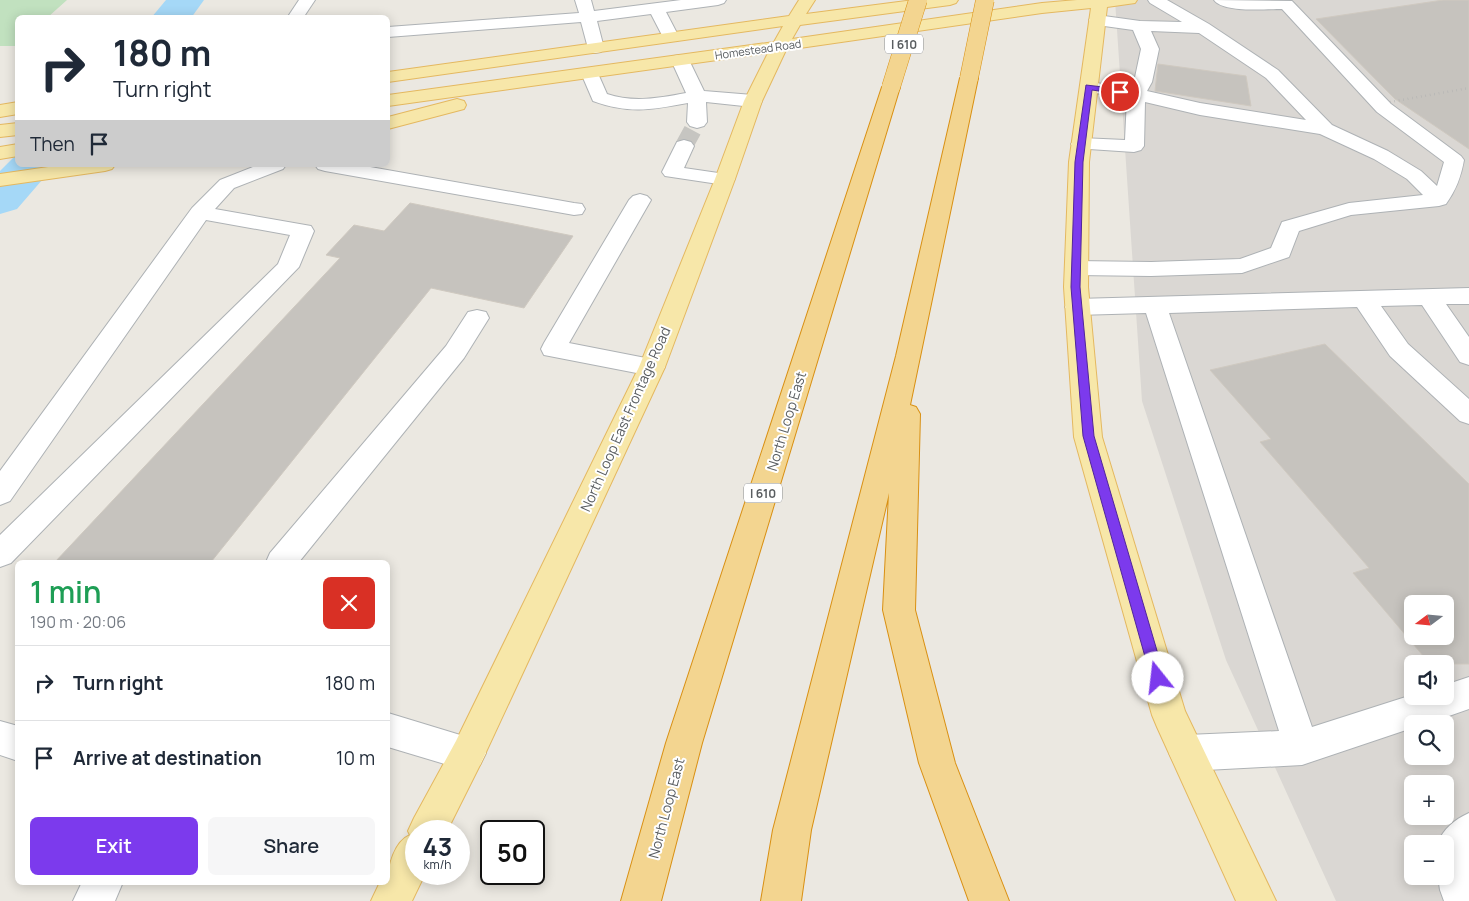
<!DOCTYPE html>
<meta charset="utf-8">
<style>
body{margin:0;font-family:Manrope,sans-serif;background:#f6f6f7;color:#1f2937;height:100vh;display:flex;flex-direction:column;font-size:19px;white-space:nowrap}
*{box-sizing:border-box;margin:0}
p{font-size:16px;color:#747a83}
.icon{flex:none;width:28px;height:28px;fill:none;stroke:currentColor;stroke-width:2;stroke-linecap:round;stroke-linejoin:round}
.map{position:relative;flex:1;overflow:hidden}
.sheet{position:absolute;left:15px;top:560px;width:375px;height:325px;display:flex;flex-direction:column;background:#fff;border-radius:8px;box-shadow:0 2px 12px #0003}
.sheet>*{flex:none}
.banner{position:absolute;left:15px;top:15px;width:375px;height:152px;border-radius:8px;box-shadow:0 2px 12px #0003;background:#fff;color:#1f2937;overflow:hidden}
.needle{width:32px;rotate:254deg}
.fabs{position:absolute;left:1404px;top:595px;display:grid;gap:10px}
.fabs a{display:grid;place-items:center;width:50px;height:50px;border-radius:8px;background:#fff;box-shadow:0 2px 12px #0003;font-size:25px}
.speed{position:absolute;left:405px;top:820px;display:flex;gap:10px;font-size:25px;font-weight:700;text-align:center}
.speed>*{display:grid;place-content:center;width:65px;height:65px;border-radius:50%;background:#fff;box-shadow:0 2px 12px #0003;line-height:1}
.speed small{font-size:12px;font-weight:400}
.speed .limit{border:2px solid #111;border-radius:8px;background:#fff;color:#111}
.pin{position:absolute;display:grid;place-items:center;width:42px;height:42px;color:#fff;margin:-21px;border:2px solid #fff;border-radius:50%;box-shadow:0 1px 5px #0007}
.me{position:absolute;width:55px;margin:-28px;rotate:344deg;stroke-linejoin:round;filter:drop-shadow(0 0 4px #0008)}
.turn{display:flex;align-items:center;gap:18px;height:105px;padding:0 15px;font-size:22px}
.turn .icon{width:65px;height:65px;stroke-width:2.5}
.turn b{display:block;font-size:35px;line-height:42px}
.then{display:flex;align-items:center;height:48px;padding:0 15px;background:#0003;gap:10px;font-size:19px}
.round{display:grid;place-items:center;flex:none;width:52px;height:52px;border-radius:8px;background:#f6f6f7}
.overview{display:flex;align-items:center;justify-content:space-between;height:85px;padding:0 15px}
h1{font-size:30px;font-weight:600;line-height:38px;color:#1e9e55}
.primary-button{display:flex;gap:10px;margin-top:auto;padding:10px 15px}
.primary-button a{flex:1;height:58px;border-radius:8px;background:#7c3aed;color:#fff;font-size:20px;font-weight:600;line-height:58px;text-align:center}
.primary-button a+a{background:#f6f6f7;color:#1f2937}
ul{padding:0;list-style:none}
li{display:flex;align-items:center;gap:15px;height:75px;padding:0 15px;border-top:1px solid #e0e1e3}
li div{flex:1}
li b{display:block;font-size:19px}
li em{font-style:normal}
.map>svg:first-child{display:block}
.industrial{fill:#dad7d3;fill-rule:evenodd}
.green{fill:#c1e1bf}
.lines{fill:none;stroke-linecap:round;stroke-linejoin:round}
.river{fill:#a5d8f7;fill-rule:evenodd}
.building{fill:#c6c3be;stroke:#cfc9c0;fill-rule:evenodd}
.minor-tunnel{stroke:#c6c5c1;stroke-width:18;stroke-dasharray:18 9;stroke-linecap:butt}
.minor-casing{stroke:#aeb2b5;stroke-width:2}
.major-casing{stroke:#e4b860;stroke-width:2}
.highway-casing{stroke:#d99013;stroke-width:2}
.minor{fill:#fff;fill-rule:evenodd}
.major{fill:#f7e7a9;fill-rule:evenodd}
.highway{fill:#f3d590;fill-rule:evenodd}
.rail{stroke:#afb0b0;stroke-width:2.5;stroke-dasharray:0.5 4;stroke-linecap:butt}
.highway-bridge-casing{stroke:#d99013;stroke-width:19;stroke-linecap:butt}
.highway-bridge{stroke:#f3d590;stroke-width:18}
.route{fill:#7c3aed;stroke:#51269a}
.labels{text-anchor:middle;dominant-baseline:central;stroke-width:4;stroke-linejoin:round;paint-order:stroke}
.far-street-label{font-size:11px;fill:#595d60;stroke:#fff}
.shield{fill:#fff;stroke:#8b8e90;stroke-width:1}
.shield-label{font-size:12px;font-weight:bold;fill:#595d60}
.street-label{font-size:14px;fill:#595d60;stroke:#fff}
</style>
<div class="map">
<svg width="1469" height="901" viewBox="0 0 1469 901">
<rect width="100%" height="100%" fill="#ebe8e1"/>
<path class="industrial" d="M1115 0H1469V901H1336L1226 660 1142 401ZM1412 604H1445V636H1412ZM1412 664H1445V696H1412ZM1412 724H1445V756H1412ZM1412 784H1445V816H1412ZM1412 844H1445V876H1412Z"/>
<path class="green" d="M0 0H67L48 17 18 18 17 46H0Z"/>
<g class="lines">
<g class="river">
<path d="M166 0H204L191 18H151Z"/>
<path d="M16 155H18V165H55L17 209 0 214V171Z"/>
</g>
</g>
<g class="building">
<path d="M1443 0H1469V149L1395 99 1316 19Z"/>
<path d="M1158 64 1246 76 1251 106 1155 91Z"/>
<path d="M410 203 573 236 524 308 431 288 211 562H55L340 258 326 255 354 225 384 231Z"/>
<path d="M1325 344 1469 484V664H1430L1353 573 1369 568 1260 442 1271 439 1210 370ZM1412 604H1445V636H1412Z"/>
</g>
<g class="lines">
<path class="minor-tunnel" d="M684 146 697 122"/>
<g class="minor-casing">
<g id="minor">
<path d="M299 0H315L303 18H287Z"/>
<path d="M575 0H591L594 11 681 0H726L724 3 718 5 666 12 679 37 677 41H665L651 14 597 21 604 48 601 52 595 53 589 52 581 22 388 37V27L579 13Z"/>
<path d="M1148 0H1167L1209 24 1278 70 1332 125 1388 151 1421 171 1437 186 1444 162 1377 112 1282 9C1266 9 1223 13 1214 0L1292 1 1391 104 1461 156 1464 160C1461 177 1456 190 1446 204L1439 206 1351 215 1299 231 1289 257 1242 273 1151 276 1076 275 1068 273 1065 268 1068 263 1076 261 1151 262 1240 259 1271 248 1282 222 1349 203 1423 195 1407 179 1374 159 1320 134 1200 115 1145 102 1144 146 1141 150 1134 152 1074 148 1071 144 1074 140 1081 138 1125 140 1127 98 1083 91 1080 87 1083 83 1089 82 1131 88 1134 82 1141 49 1133 30 1097 25 1091 23 1089 20 1091 17 1097 15 1140 21 1182 22 1150 3ZM1151 31 1199 33 1266 78 1306 120 1200 103 1147 91 1152 82 1159 49Z"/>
<path d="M680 55 686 56 689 60 704 91 753 95 760 97 762 101 760 105 753 107 706 102 707 122 704 126 697 128 690 126 687 122 688 103C650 110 629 114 593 101L581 73 584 69 590 68 596 69 607 94C633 103 660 98 686 93L671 60 674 56Z"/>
<path d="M684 140 691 142 694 146 684 168 732 175 735 179 732 183 725 185 665 176 662 172 677 142Z"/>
<path d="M258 165H286L283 169 234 188 215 209 311 226 314 231 299 267 11 563 0 567V535L278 264 290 235 206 220 10 501 0 505V471L192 208 220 180Z"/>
<path d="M315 165H359L574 203 582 204 585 209 582 214 574 215 325 171 318 169Z"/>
<path d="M640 194 647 196 651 200 569 343 661 361 665 367 661 373 652 376 544 355 541 349 544 343 629 200 633 196Z"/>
<path d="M1469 288V304H1446L1469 337V365L1460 362 1422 305 1381 306 1408 344 1469 399V424L1460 421 1390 356 1357 307 1169 313 1312 727 1412 695 1445 696V685L1469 677V709L1426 724H1412V728L1302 765 1187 771 1175 765 1169 753 1175 741 1187 735 1279 731 1146 313 1077 315 1069 313 1065 307 1069 301 1077 299Z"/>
<path d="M477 310 486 312 489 318 464 358 299 562H266L270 553 446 346 468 312Z"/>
<path d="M388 713 480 741 486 753 480 765 468 771 388 747Z"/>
<path d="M0 721 18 726V761L0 755Z"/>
<path d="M1469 813V901H1444L1440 890 1438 876H1445V844H1437C1444 828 1454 820 1469 813Z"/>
<path d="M82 882H123L115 901H73Z"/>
</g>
</g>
<g class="major-casing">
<g id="major">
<path d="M799 0H815L806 14 914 0H958L956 3 950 5 800 25 792 39 1042 3 1077 0H1137L1135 3 1107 7 1089 162 1088 287 1102 437 1185 711 1276 901H1236L1157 727 1152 715 1074 437 1064 287 1069 162 1091 8 1042 13 786 50 762 101 735 179 665 367 480 765 447 831H416V874H425L412 901H371L380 882H388C388 866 394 842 410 835L408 831 414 818 456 741 639 367 715 179 744 101 768 53 388 106V95L774 42 783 26 388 82V72L789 16Z"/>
<path d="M457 99 464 101 466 105 464 109 388 129V117Z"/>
<path d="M18 102V114L0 117V105Z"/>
<path d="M18 123V135L0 137V125Z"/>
<path d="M18 144V156L0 159V147Z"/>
<path d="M62 165H115L112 169 105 171 0 186V174Z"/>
</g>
</g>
<g class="highway-casing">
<g id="highway">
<path d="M969 73 975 74 978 78 910 405 916 407 920 414 915 610 955 763 1009 901H969L919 763 883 610 889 493 811 830 801 901H761L773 830 896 356 960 78 963 74Z"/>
<path d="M891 82 897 83 900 87 702 743 661 901H621L666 743 882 87 885 83Z"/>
</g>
</g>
<use href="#minor" class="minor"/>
<use href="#major" class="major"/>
<use href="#highway" class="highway"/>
<path class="rail" d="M1390 102 1469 88"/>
<g class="highway-bridge-casing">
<g id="highway-bridge">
<path d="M969 78 985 0"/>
<path d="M891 87 918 0"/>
</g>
</g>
<use href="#highway-bridge" class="highway-bridge"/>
</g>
<path class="route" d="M1086 85 1120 89 1124 92 1120 94 1092 90 1083 162 1080 287 1094 436 1165 678 1163 683 1158 685 1153 683 1151 678 1083 436 1071 287 1075 162Z"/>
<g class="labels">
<g class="far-street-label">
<text transform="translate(758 49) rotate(-8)">Homestead Road</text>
</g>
<g class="shield">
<rect x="885" y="34.5" width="38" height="19" rx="4"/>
<rect x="744" y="483.5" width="38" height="19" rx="4"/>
</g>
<g class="shield-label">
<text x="904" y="44">I 610</text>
<text x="763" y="493">I 610</text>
</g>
<g class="street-label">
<text transform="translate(625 419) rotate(-66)">North Loop East Frontage Road</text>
<text transform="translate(786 421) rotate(-73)">North Loop East</text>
<text transform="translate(666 808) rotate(-75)">North Loop East</text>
</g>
</g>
</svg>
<div class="fabs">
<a><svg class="needle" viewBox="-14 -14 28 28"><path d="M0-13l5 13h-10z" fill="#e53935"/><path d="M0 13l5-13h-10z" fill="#747a83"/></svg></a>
<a><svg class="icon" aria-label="sound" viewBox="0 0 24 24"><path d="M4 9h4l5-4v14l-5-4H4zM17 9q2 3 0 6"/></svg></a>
<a><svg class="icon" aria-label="search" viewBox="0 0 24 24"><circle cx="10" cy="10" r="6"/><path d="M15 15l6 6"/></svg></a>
<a>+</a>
<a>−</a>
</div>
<div class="speed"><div>43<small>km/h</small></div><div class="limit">50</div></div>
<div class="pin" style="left:1120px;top:92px;background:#d93025"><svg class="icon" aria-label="arrive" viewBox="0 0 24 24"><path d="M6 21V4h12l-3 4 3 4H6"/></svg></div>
<svg class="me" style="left:1158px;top:678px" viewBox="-20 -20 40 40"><circle r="19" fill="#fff"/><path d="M0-13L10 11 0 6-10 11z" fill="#7c3aed"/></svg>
<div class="banner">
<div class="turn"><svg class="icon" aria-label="right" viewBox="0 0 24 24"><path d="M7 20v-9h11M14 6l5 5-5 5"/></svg><div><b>180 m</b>Turn right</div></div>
<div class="then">Then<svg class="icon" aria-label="arrive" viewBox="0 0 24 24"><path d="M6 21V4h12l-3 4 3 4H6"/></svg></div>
</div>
<section class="sheet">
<div class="overview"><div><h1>1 min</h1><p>190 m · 20:06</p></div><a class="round" style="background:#d93025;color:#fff"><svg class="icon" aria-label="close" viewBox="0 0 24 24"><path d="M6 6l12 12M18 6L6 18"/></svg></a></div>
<ul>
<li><svg class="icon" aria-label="right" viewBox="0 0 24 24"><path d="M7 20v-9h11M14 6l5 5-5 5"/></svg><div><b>Turn right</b></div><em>180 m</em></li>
<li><svg class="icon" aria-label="arrive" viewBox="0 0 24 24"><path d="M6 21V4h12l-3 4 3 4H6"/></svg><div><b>Arrive at destination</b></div><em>10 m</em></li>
</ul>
<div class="primary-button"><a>Exit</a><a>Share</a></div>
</section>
</div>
